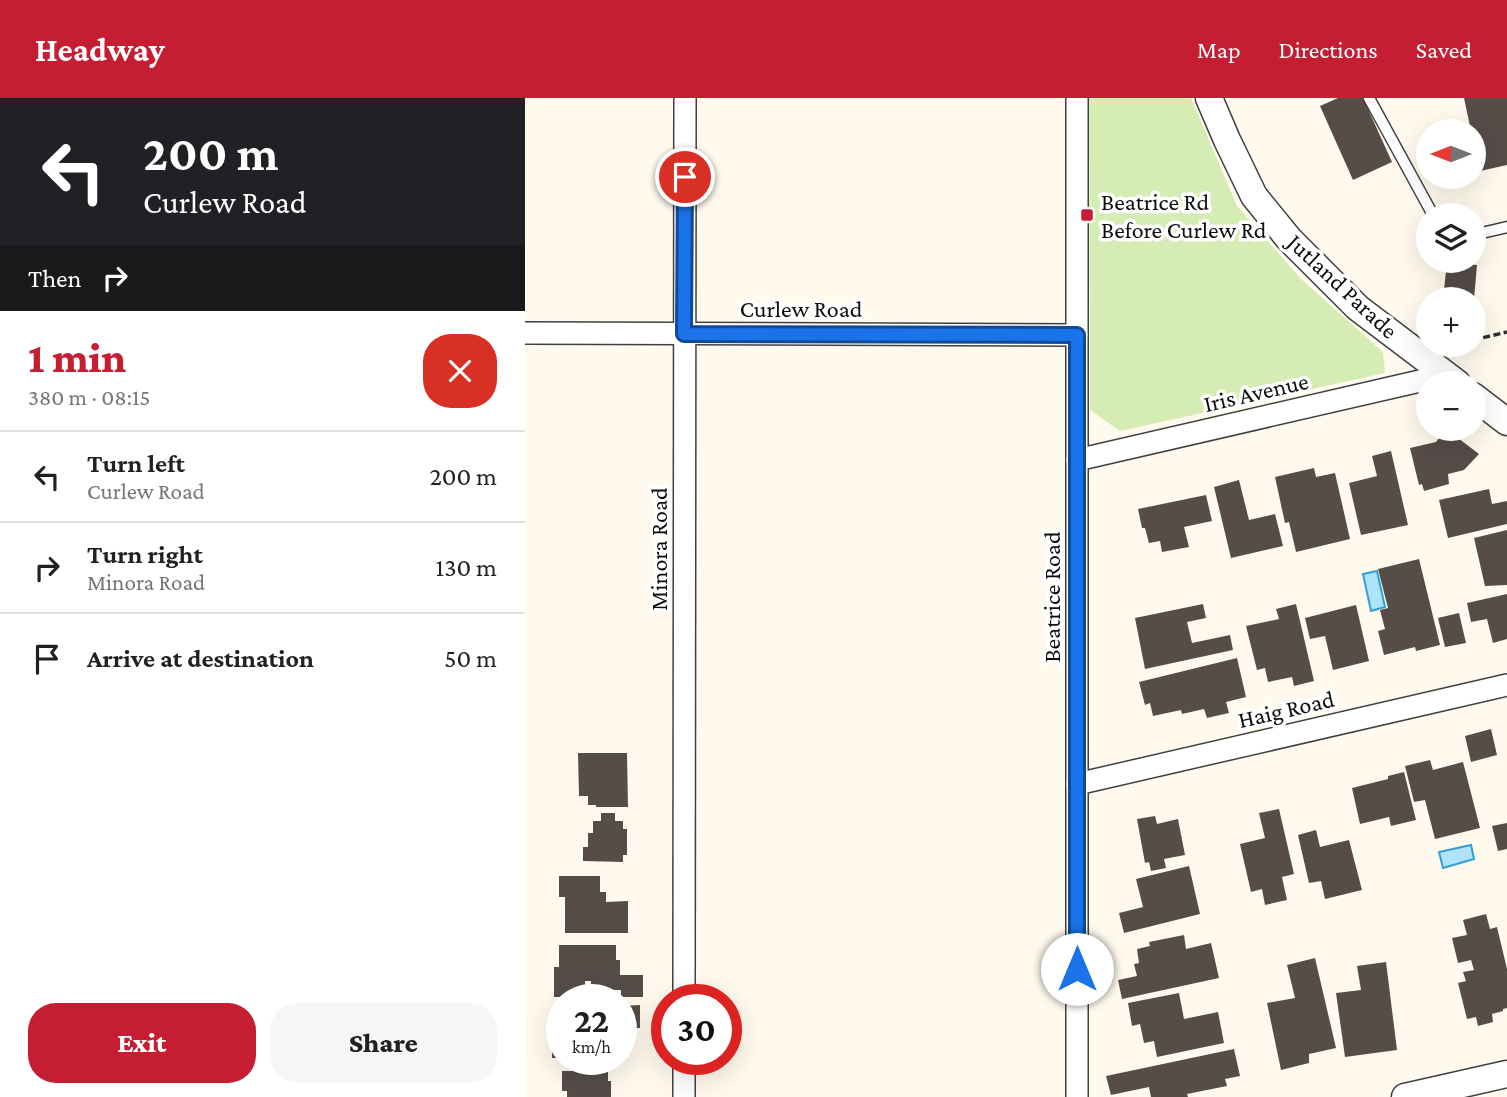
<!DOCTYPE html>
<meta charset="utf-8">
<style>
body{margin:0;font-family:"Crimson Pro",serif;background:#f6f6f6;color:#202124;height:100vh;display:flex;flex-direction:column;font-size:26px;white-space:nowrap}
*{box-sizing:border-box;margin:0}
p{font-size:23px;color:#757577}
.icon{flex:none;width:38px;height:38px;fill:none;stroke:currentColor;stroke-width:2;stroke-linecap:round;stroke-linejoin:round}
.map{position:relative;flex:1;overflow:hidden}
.side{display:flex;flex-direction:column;background:#fff;width:525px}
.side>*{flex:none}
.hud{background:#202124;color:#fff;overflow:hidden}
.needle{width:46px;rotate:270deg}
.controls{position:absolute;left:891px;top:21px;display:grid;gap:14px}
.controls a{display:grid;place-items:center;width:70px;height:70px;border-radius:50%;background:#fff;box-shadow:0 7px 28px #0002;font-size:35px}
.speed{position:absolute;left:21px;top:886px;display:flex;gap:14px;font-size:35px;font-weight:700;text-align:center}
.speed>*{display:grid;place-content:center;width:91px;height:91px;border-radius:50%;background:#fff;box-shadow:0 7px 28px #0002;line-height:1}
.speed small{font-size:18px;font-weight:400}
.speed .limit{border:10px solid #d22;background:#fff;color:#111}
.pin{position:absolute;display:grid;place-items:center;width:60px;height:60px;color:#fff;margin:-30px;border:4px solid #fff;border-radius:50%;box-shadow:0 2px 7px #0007}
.me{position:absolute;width:77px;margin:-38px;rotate:0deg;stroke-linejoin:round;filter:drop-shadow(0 0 5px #0008)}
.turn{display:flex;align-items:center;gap:24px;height:147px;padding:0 28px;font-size:32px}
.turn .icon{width:91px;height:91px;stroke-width:2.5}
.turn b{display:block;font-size:49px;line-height:60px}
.then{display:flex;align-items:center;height:66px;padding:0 28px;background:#0003;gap:14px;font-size:26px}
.round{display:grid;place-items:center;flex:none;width:74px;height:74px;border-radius:28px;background:#f6f6f6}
.head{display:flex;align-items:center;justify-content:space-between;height:119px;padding:0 28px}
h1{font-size:42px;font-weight:800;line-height:52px;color:#c51d31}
.cta{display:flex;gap:14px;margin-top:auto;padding:14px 28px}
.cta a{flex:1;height:80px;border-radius:28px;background:#c51d31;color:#fff;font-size:28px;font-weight:800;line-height:80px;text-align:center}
.cta a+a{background:#f6f6f6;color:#202124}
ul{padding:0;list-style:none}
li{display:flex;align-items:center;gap:21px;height:91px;padding:0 28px;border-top:2px solid #e0e0e0}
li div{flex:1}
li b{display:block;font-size:26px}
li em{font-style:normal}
header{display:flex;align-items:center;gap:42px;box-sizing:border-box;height:98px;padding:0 35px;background:#c51d31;color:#fff}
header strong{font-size:33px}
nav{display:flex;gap:38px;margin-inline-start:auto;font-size:24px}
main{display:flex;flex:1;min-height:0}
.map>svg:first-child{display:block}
.green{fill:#d5ecb4}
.water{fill:#aee3fa;stroke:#319fd5;stroke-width:2}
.building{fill:#564d49}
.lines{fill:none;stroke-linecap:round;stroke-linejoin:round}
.service-casing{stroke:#404040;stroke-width:13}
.minor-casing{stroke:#404040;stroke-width:24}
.tertiary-casing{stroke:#404040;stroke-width:29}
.path{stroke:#2f2f2f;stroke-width:3.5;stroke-dasharray:7 3.5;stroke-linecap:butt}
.service{stroke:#fff;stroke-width:10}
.minor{stroke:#fff;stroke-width:21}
.tertiary{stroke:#fff;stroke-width:26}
.route-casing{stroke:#114b97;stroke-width:18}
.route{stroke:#1a73e8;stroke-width:12}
.poi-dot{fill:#c51d31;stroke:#fff;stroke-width:2.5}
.labels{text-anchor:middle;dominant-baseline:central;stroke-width:7;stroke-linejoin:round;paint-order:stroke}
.poi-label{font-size:24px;fill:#0d0d0d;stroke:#fff;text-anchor:start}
.street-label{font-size:24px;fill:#0d0d0d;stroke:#fff}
</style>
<header>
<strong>Headway</strong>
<nav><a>Map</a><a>Directions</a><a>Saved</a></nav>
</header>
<main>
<section class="side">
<div class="hud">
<div class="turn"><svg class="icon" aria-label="left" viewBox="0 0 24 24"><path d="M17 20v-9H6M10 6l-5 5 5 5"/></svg><div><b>200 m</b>Curlew Road</div></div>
<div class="then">Then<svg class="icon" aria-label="right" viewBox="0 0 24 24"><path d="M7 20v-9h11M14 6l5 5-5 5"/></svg></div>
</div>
<div class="head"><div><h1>1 min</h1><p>380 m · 08:15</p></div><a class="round" style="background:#d93025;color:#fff"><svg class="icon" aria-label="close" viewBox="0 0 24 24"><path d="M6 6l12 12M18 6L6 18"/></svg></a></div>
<ul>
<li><svg class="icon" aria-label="left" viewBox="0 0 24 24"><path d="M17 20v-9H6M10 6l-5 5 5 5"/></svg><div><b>Turn left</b><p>Curlew Road</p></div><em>200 m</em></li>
<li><svg class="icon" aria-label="right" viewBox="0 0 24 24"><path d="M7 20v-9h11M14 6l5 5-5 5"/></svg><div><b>Turn right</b><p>Minora Road</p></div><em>130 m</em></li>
<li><svg class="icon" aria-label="arrive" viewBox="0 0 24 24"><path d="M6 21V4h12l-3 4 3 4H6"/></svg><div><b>Arrive at destination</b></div><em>50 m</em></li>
</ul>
<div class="cta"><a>Exit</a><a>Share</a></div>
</section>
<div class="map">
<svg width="982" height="999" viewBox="0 0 982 999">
<rect width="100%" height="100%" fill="#fffaed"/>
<path class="green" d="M564 0H666L712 108 776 181 858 254 860 275 595 333 565 312Z"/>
<g class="water">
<path d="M852 473 860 509 846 513 838 476Z"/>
<path d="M946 747 949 761 918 770 914 754Z"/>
</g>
<g class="building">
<path d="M813 0H838L867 64 828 82 795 8Z"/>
<path d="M939 0H982V67L955 73 948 43V33H946Z"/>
<path d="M922 164 952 167 949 201H918Z"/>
<path d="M921 331 954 356 939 372 923 376 924 386 899 393 897 386 894 387 885 350 911 344Z"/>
<path d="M866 353 883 427 836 437 824 385 852 378 847 358Z"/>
<path d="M789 370 791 379 810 375 825 441 771 454 764 424 760 425 750 379Z"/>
<path d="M714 382 724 422 750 416 758 448 706 460 689 389Z"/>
<path d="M964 391 967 406 982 403V426L923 440 914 402Z"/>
<path d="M681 397 687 423 659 429 664 449 637 454 635 443 624 445 620 430H617L613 411Z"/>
<path d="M982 432V487L960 488 949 440Z"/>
<path d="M894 461 915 547 891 553 890 549 859 557 853 533 860 531 855 512 863 510 853 471Z"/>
<path d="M982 496V541L968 545 962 521 946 524 942 505Z"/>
<path d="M678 506 681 520 662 524 667 545 705 537 708 552 620 571 610 520Z"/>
<path d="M771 506 789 583 769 588 767 579 743 584 740 570 732 572 721 528 754 521 751 511Z"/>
<path d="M831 507 844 563 808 572 800 538 785 541 780 520Z"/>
<path d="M934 515 941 545 920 549 913 520Z"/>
<path d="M712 560 721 599 701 604 704 615 682 620 679 611 657 616 656 612 628 618 625 605 620 607 614 584Z"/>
<path d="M966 631 972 657 946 664 940 638Z"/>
<path d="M53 655H102L103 709H71V707H63V698H54Z"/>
<path d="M905 662 908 672 938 664 955 730 910 741 900 702 889 704 880 668Z"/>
<path d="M879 674 891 722 866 728 864 719 835 726 827 690 863 681V678Z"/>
<path d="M754 711 769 776 757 779 762 802 740 807 737 791 726 794 715 746 740 740 734 715Z"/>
<path d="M76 715H90V723H98V731H102V757H98V764L58 763V749H63V735H68V723H76Z"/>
<path d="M630 718 632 726 653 721 660 757 639 761 641 770 626 773 624 764 620 765 612 721Z"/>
<path d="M982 725V751L973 753 967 728Z"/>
<path d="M791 732 795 749 824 742 837 792 800 801 796 783 784 785 773 737Z"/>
<path d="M664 768 675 816 599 835 594 815 618 809 611 781Z"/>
<path d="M34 778H75V794H81V804L103 803V835H40V799H34Z"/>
<path d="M961 816 965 831 972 829 982 871V910L978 911V913L967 916 968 924 953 928 951 919 942 921 933 885 941 883 938 874 949 872 946 862 933 865 927 840 942 837 938 822Z"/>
<path d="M659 837 661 851 686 845 694 880 597 901 593 882 612 878 609 866 614 865 612 851 625 848 624 844Z"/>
<path d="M34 847H91V862H95V877H118V899H96V892H66V883H60V899H29V869H34Z"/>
<path d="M790 860 811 950 784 956V965L756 972 742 905 770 900 762 867Z"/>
<path d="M861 864 872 952 820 959 811 895 836 892 832 868Z"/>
<path d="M654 895 659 921 693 914 699 945 632 959 629 943 619 945 615 926 607 928 603 905Z"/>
<path d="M115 907V930H96V908Z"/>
<rect x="27" y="931" width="10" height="29"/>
<path d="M709 951 715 978 700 981 702 988 662 996 663 999H626L624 989 586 997 581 978Z"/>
<path d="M37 973H83V983H86V999H42V993H37Z"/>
</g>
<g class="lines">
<g class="service-casing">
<g id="service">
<path d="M844 0 908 117"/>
<path d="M948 137 982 129"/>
</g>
</g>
<g class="minor-casing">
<g id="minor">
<path d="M0 235 552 237"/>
<path d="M552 362 921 277"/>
<path d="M552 686 982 587"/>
<path d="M159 901 160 0"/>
<path d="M159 961V999"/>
<path d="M552 999V0"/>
</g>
</g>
<g class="tertiary-casing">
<g id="tertiary">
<path d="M684 0 702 42 729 98 764 141 833 210 932 285"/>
<path d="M948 298 982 324"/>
<path d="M880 999 982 976"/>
</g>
</g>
<path class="path" d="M948 242 982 234"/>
<use href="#service" class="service"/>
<use href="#minor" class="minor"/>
<use href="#tertiary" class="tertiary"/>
</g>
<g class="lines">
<g class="route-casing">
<path id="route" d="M160 79 159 236 552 237V871"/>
</g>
<use href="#route" class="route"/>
</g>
<rect class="poi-dot" x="555" y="110" width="14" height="14" rx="3.5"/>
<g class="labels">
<g class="poi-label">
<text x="576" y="103">Beatrice Rd<tspan x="576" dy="28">Before Curlew Rd</tspan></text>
</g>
<g class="street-label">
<text transform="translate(818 188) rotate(43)">Jutland Parade</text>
<text x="276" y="210">Curlew Road</text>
<text transform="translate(731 294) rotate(-13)">Iris Avenue</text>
<text transform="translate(133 451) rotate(-90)">Minora Road</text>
<text transform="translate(526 499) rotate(-90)">Beatrice Road</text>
<text transform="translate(761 611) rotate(-13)">Haig Road</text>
</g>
</g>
</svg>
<div class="controls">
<a><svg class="needle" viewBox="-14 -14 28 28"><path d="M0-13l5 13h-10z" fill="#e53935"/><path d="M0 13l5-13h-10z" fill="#757577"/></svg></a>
<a><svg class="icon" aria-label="layers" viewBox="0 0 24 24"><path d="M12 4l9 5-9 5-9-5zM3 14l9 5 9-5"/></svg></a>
<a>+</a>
<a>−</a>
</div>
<div class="speed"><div>22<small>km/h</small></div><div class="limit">30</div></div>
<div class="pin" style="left:160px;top:79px;background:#d93025"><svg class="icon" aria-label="arrive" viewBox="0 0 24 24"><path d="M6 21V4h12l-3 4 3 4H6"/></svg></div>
<svg class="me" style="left:552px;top:871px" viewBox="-20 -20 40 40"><circle r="19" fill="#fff"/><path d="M0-13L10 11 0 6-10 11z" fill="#1a73e8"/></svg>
</div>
</main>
